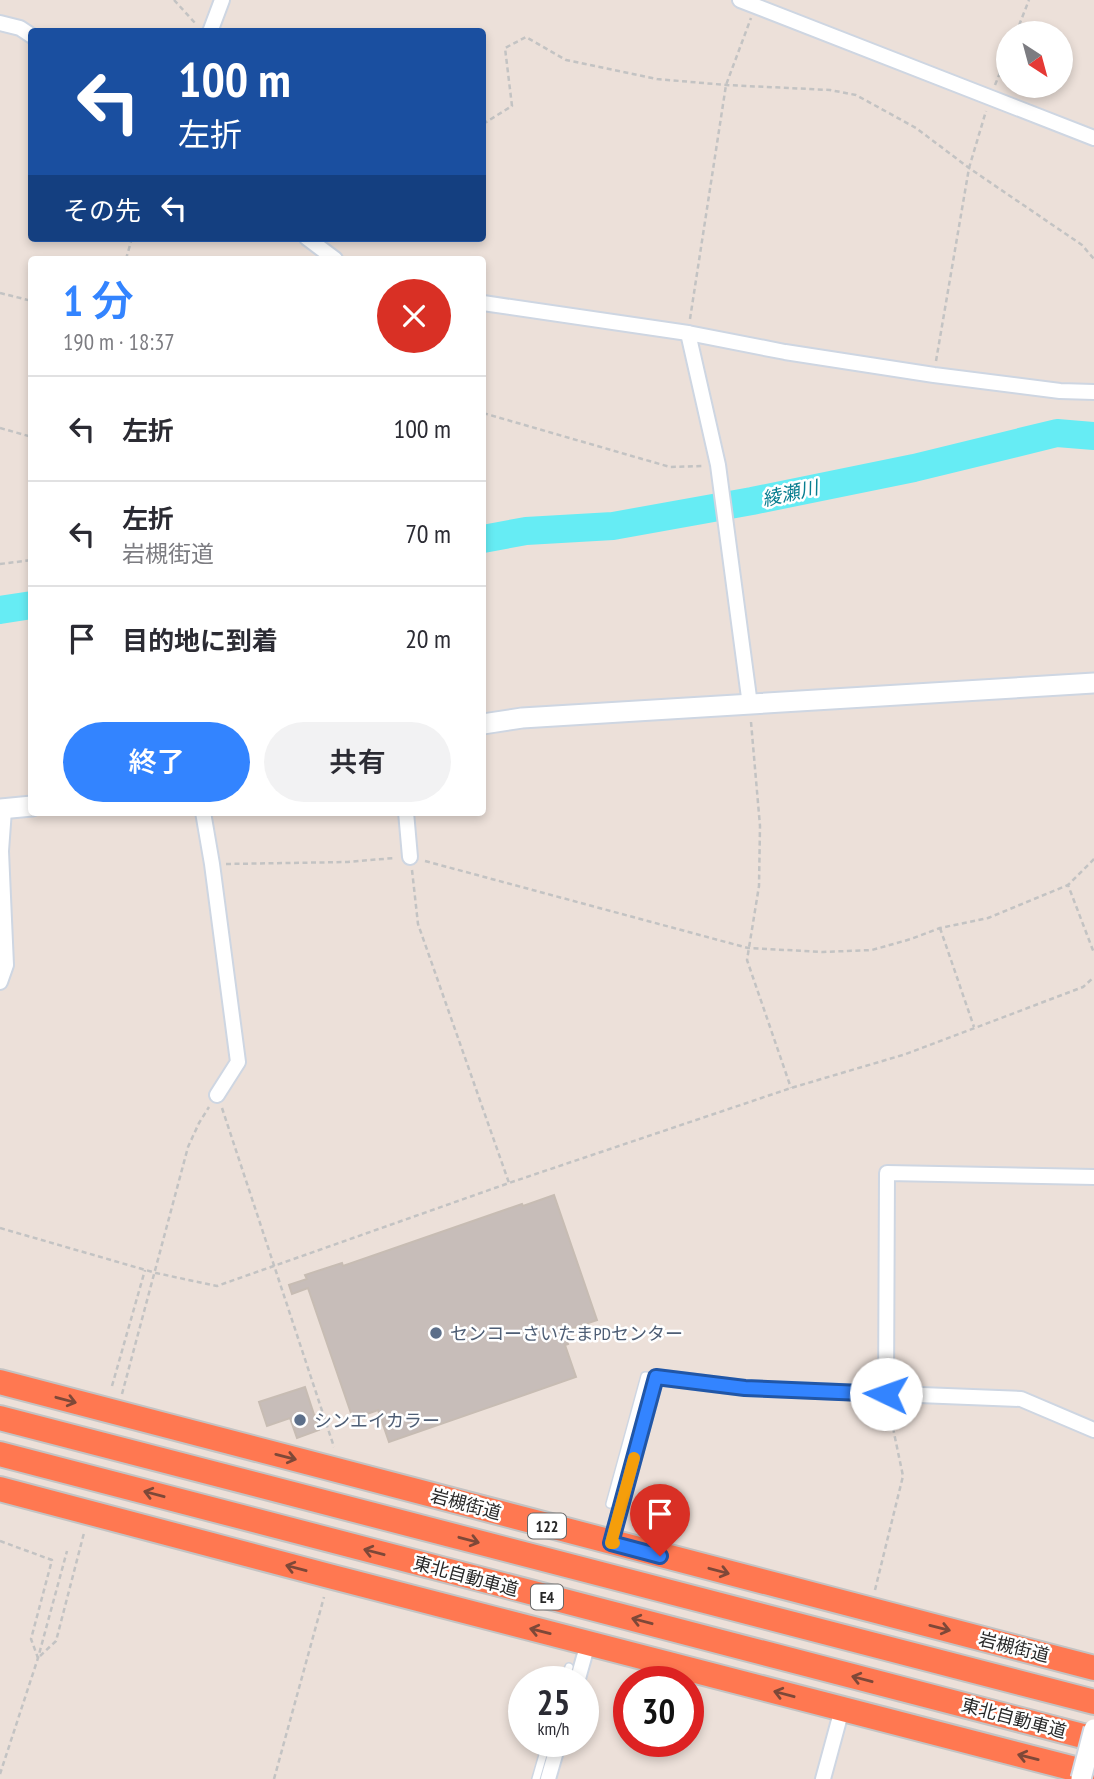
<!DOCTYPE html>
<html lang="ja">
<meta charset="utf-8">
<style>
body{margin:0;font-family:"PT Sans Narrow","Noto Sans JP",sans-serif;background:#f2f2f3;color:#2b2b33;height:100vh;display:flex;flex-direction:column;font-size:26px;white-space:nowrap}
*{box-sizing:border-box;margin:0}
p{font-size:23px;color:#7c7c81}
.icon{flex:none;width:38px;height:38px;fill:none;stroke:currentColor;stroke-width:2;stroke-linecap:round;stroke-linejoin:round}
.map{position:relative;flex:1;overflow:hidden}
.details{position:absolute;left:28px;top:256px;width:458px;height:560px;display:flex;flex-direction:column;background:#fff;border-radius:7px;box-shadow:0 4px 10px #0003}
.details>*{flex:none}
.guide{position:absolute;left:28px;top:28px;width:458px;height:214px;border-radius:7px;box-shadow:0 4px 10px #0003;background:#1a4fa0;color:#fff;overflow:hidden}
.needle{width:46px;rotate:144deg}
.tools{position:absolute;left:996px;top:21px;display:grid;gap:14px}
.tools a{display:grid;place-items:center;width:77px;height:77px;border-radius:50%;background:#fff;box-shadow:0 4px 10px #0003;font-size:35px}
.speed{position:absolute;left:508px;top:1666px;display:flex;gap:14px;font-size:35px;font-weight:700;text-align:center}
.speed>*{display:grid;place-content:center;width:91px;height:91px;border-radius:50%;background:#fff;box-shadow:0 4px 10px #0003;line-height:1}
.speed small{font-size:18px;font-weight:400}
.speed .limit{border:10px solid #d22;background:#fff;color:#111}
.pin{position:absolute;display:grid;place-items:center;width:60px;height:60px;color:#fff;margin:-72px -30px;border-radius:50% 50% 50% 0;rotate:-45deg;box-shadow:0 0 7px #0007}
.pin .icon{rotate:45deg}
.me{position:absolute;width:77px;margin:-38px;rotate:273deg;stroke-linejoin:round;filter:drop-shadow(0 0 5px #0008)}
.turn{display:flex;align-items:center;gap:24px;height:147px;padding:0 35px;font-size:32px}
.turn .icon{width:91px;height:91px;stroke-width:2.5}
.turn b{display:block;font-size:49px;line-height:60px}
.then{display:flex;align-items:center;height:66px;padding:0 35px;background:#0003;gap:14px;font-size:26px}
.round{display:grid;place-items:center;flex:none;width:74px;height:74px;border-radius:37px;background:#f2f2f3}
.headline{display:flex;align-items:center;justify-content:space-between;height:119px;padding:0 35px}
h1{font-size:42px;font-weight:600;line-height:52px;color:#3384ff}
.primary-button{display:flex;gap:14px;margin-top:auto;padding:14px 35px}
.primary-button a{flex:1;height:80px;border-radius:42px;background:#3384ff;color:#fff;font-size:28px;font-weight:600;line-height:80px;text-align:center}
.primary-button a+a{background:#f2f2f3;color:#2b2b33}
ul{padding:0;list-style:none}
li{display:flex;align-items:center;gap:21px;height:105px;padding:0 35px;border-top:2px solid #e1e1e2}
li div{flex:1}
li b{display:block;font-size:26px}
li em{font-style:normal}
.map>svg:first-child{display:block}
.lines{fill:none;stroke-linecap:round;stroke-linejoin:round}
.river{stroke:#66ecf4;stroke-width:28}
.building{fill:#c7bdb9;stroke:#c7bcb3;stroke-width:2}
.lane-casing{stroke:#ced6e2;stroke-width:10}
.street-casing{stroke:#ced6e2;stroke-width:18}
.secondary-casing{stroke:#ced6e2;stroke-width:23}
.highway-casing{stroke:#c3c3c3;stroke-width:28}
.path{stroke:#c3c3c3;stroke-width:2.5;stroke-dasharray:5 3.5;stroke-linecap:butt}
.lane{stroke:#fff;stroke-width:7}
.street{stroke:#fff;stroke-width:14}
.secondary{stroke:#fff;stroke-width:19}
.highway{stroke:#ff7851;stroke-width:24}
.secondary-bridge-casing{stroke:#ced6e2;stroke-width:23;stroke-linecap:butt}
.secondary-bridge{stroke:#fff;stroke-width:19}
.oneway{stroke:#7e4838}
.route-casing{stroke:#2156a6;stroke-width:18}
.route{stroke:#3384ff;stroke-width:12}
.slow{stroke:#f59e0b;stroke-width:12}
.service-dot{fill:#5c6f8a;stroke:#fff;stroke-width:2.5}
.labels{text-anchor:middle;dominant-baseline:central;stroke-width:5;stroke-linejoin:round;paint-order:stroke}
.shield{fill:#fff;stroke:#686868;stroke-width:2}
.shield-label{font-size:16px;font-weight:bold;fill:#282828}
.service-label{font-size:18px;fill:#4e5e75;stroke:#fff;text-anchor:start}
.street-label{font-size:18px;fill:#282828;stroke:#fff}
.water-label{font-size:19px;font-style:italic;fill:#087e90;stroke:#fff}
</style>
<div class="map">
<svg width="1094" height="1779" viewBox="0 0 1094 1779">
<rect width="100%" height="100%" fill="#ece0d9"/>
<g class="lines">
<g class="river">
<path d="M483 539 526 531 613 526 752 501 914 468 1057 433 1094 436"/>
<path d="M0 610 32 605"/>
</g>
</g>
<g class="building">
<path d="M554 1195 597 1320 564 1331 568 1344 565 1345 576 1377 389 1442 378 1410 353 1419 308 1288 292 1294 289 1285 307 1279 305 1275 342 1263 343 1266 522 1204 523 1206Z"/>
<path d="M305 1387 319 1430 297 1438 290 1418 267 1426 259 1402Z"/>
</g>
<g class="lines">
<g class="lane-casing">
<g id="lane">
<path d="M610 1504 645 1376 655 1377"/>
<path d="M564 1682 569 1667"/>
<path d="M536 1779 547 1741"/>
</g>
</g>
<g class="street-casing">
<g id="street">
<path d="M740 0 1094 138"/>
<path d="M0 23 20 28 32 36"/>
<path d="M210 32 222 0"/>
<path d="M307 238 335 259"/>
<path d="M483 303 688 333 785 352 934 375 1060 391 1094 392"/>
<path d="M688 333 718 465 750 705"/>
<path d="M203 812 212 864 238 1062 217 1095"/>
<path d="M406 812 410 857"/>
<path d="M0 982 6 965 1 851 4 810"/>
<path d="M886 1394 887 1173 1094 1177"/>
<path d="M611 1543 656 1377 745 1388 1021 1399 1094 1430"/>
<path d="M577 1682 588 1643"/>
<path d="M548 1779 559 1741"/>
<path d="M823 1779 842 1709"/>
</g>
</g>
<g class="secondary-casing">
<g id="secondary">
<path d="M483 724 522 718 1094 683"/>
<path d="M0 809 32 806"/>
</g>
</g>
<g class="highway-casing">
<g id="highway">
<path d="M0 1382 1094 1668"/>
<path d="M0 1418 1094 1702"/>
<path d="M0 1454 1094 1739"/>
<path d="M0 1489 329 1576 1094 1774"/>
</g>
</g>
<g class="path">
<path d="M174 0 196 24"/>
<path d="M1016 33 1029 0"/>
<path d="M995 85 1008 53"/>
<path d="M483 124 512 106 505 48 526 37 566 60 657 79 726 85 830 90 856 95 916 128 969 168 1082 245 1094 259"/>
<path d="M126 259 132 238"/>
<path d="M0 293 32 301"/>
<path d="M690 319 726 85 751 18"/>
<path d="M936 361 969 168 986 111"/>
<path d="M483 413 670 467 704 466"/>
<path d="M0 428 32 437"/>
<path d="M0 564 32 560"/>
<path d="M751 722 760 826 759 886 747 960 791 1088"/>
<path d="M1094 859 1068 885 1094 953"/>
<path d="M425 861 748 948 823 952 872 950 911 939 940 928 988 918 1068 885"/>
<path d="M226 864 348 862 394 858"/>
<path d="M412 870 418 924 509 1183"/>
<path d="M940 928 974 1027"/>
<path d="M222 1108 334 1447"/>
<path d="M0 1228 156 1273 217 1286 509 1183 791 1088 906 1054 1083 987 1094 977"/>
<path d="M112 1386 145 1270"/>
<path d="M122 1394 188 1147 199 1123 209 1107"/>
<path d="M0 1541 52 1560 31 1639 38 1658"/>
<path d="M875 1590 903 1476 889 1409"/>
<path d="M40 1656 56 1641 84 1533"/>
<path d="M0 1774 38 1658 67 1551"/>
<path d="M274 1779 324 1597"/>
</g>
<use href="#lane" class="lane"/>
<use href="#street" class="street"/>
<use href="#secondary" class="secondary"/>
<use href="#highway" class="highway"/>
<g class="secondary-bridge-casing">
<path id="secondary-bridge" d="M1081 1779 1094 1729"/>
</g>
<use href="#secondary-bridge" class="secondary-bridge"/>
</g>
<defs><path id="oneway-shaft" d="M-6 0H5M1.5-3L5.5 0L1.5 3" fill="none" stroke-width="1.6" stroke-linecap="round" stroke-linejoin="round" transform="scale(1.75)"/></defs>
<g class="oneway">
<use href="#oneway-shaft" transform="translate(66 1400) rotate(15)"/>
<use href="#oneway-shaft" transform="translate(286 1457) rotate(14)"/>
<use href="#oneway-shaft" transform="translate(154 1494) rotate(-165)"/>
<use href="#oneway-shaft" transform="translate(469 1540) rotate(15)"/>
<use href="#oneway-shaft" transform="translate(374 1552) rotate(-165)"/>
<use href="#oneway-shaft" transform="translate(296 1568) rotate(-165)"/>
<use href="#oneway-shaft" transform="translate(719 1571) rotate(15)"/>
<use href="#oneway-shaft" transform="translate(642 1621) rotate(-165)"/>
<use href="#oneway-shaft" transform="translate(940 1628) rotate(14)"/>
<use href="#oneway-shaft" transform="translate(540 1631) rotate(-166)"/>
<use href="#oneway-shaft" transform="translate(862 1679) rotate(-165)"/>
<use href="#oneway-shaft" transform="translate(784 1694) rotate(-165)"/>
<use href="#oneway-shaft" transform="translate(1028 1757) rotate(-166)"/>
</g>
<g class="lines">
<g class="route-casing">
<path id="route" d="M660 1556 611 1543 656 1377 745 1388 886 1394"/>
</g>
<use href="#route" class="route"/>
<path class="slow" d="M614 1543H611L634 1458"/>
</g>
<g class="service-dot">
<circle cx="436" cy="1333" r="7"/>
<circle cx="300" cy="1420" r="7"/>
</g>
<g class="labels">
<g class="shield">
<rect x="528" y="1513.5" width="38" height="25" rx="5"/>
<rect x="531" y="1584.5" width="32" height="25" rx="5"/>
</g>
<g class="shield-label">
<text x="547" y="1526">122</text>
<text x="547" y="1597">E4</text>
</g>
<g class="service-label">
<text x="450" y="1333">センコーさいたまPDセンター</text>
<text x="314" y="1420">シンエイカラー</text>
</g>
<g class="street-label">
<text transform="translate(466 1504) rotate(15)">岩槻街道</text>
<text transform="translate(466 1576) rotate(15)">東北自動車道</text>
<text transform="translate(1014 1647) rotate(14)">岩槻街道</text>
<text transform="translate(1014 1718) rotate(15)">東北自動車道</text>
</g>
<g class="water-label">
<text transform="translate(790 493) rotate(-13)">綾瀬川</text>
</g>
</g>
</svg>
<div class="tools">
<a><svg class="needle" viewBox="-14 -14 28 28"><path d="M0-13l5 13h-10z" fill="#e53935"/><path d="M0 13l5-13h-10z" fill="#7c7c81"/></svg></a>
</div>
<div class="speed"><div>25<small>km/h</small></div><div class="limit">30</div></div>
<div class="pin" style="left:660px;top:1556px;background:#d93025"><svg class="icon" aria-label="arrive" viewBox="0 0 24 24"><path d="M6 21V4h12l-3 4 3 4H6"/></svg></div>
<svg class="me" style="left:886px;top:1394px" viewBox="-20 -20 40 40"><circle r="19" fill="#fff"/><path d="M0-13L10 11 0 6-10 11z" fill="#3384ff"/></svg>
<div class="guide">
<div class="turn"><svg class="icon" aria-label="left" viewBox="0 0 24 24"><path d="M17 20v-9H6M10 6l-5 5 5 5"/></svg><div><b>100 m</b>左折</div></div>
<div class="then">その先<svg class="icon" aria-label="left" viewBox="0 0 24 24"><path d="M17 20v-9H6M10 6l-5 5 5 5"/></svg></div>
</div>
<section class="details">
<div class="headline"><div><h1>1 分</h1><p>190 m · 18:37</p></div><a class="round" style="background:#d93025;color:#fff"><svg class="icon" aria-label="close" viewBox="0 0 24 24"><path d="M6 6l12 12M18 6L6 18"/></svg></a></div>
<ul>
<li><svg class="icon" aria-label="left" viewBox="0 0 24 24"><path d="M17 20v-9H6M10 6l-5 5 5 5"/></svg><div><b>左折</b></div><em>100 m</em></li>
<li><svg class="icon" aria-label="left" viewBox="0 0 24 24"><path d="M17 20v-9H6M10 6l-5 5 5 5"/></svg><div><b>左折</b><p>岩槻街道</p></div><em>70 m</em></li>
<li><svg class="icon" aria-label="arrive" viewBox="0 0 24 24"><path d="M6 21V4h12l-3 4 3 4H6"/></svg><div><b>目的地に到着</b></div><em>20 m</em></li>
</ul>
<div class="primary-button"><a>終了</a><a>共有</a></div>
</section>
</div>
